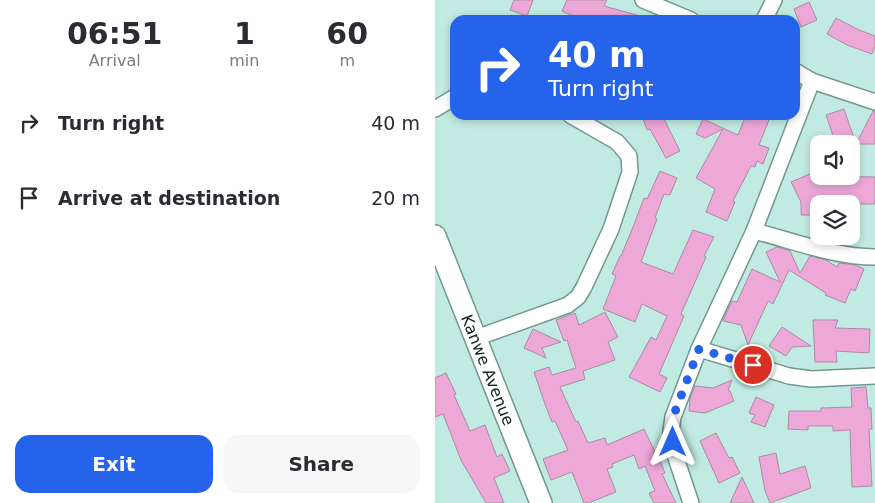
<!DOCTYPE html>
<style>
body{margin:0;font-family:"DejaVu Sans",sans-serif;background:#f7f7f7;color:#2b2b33;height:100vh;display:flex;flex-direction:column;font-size:19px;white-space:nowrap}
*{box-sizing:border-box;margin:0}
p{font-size:16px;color:#7c7c81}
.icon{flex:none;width:28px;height:28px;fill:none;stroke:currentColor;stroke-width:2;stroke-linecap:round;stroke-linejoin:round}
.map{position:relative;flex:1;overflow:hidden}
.details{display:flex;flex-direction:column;background:#fff;width:435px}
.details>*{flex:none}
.banner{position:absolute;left:15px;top:15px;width:350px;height:105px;border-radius:15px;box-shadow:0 2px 8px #0003;background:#2563eb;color:#fff;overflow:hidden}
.fabs{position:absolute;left:375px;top:135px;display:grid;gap:10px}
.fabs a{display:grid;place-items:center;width:50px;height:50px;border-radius:10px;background:#fff;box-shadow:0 2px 8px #0003;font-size:25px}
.pin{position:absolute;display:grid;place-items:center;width:42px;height:42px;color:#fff;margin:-21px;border:2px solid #fff;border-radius:50%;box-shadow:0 1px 5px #0007}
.me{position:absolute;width:55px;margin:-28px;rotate:0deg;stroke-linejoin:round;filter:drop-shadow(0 0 4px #0008)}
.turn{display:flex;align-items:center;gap:18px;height:105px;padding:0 15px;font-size:22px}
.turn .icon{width:65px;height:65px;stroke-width:2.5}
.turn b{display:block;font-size:35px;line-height:42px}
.eta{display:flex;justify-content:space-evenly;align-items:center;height:85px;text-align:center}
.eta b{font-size:30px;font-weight:800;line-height:35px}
.button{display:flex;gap:10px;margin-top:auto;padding:10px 15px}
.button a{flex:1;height:58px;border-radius:15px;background:#2563eb;color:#fff;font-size:20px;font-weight:800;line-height:58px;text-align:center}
.button a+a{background:#f7f7f7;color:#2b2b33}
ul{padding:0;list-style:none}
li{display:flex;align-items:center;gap:15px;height:75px;padding:0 15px}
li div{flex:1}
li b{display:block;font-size:19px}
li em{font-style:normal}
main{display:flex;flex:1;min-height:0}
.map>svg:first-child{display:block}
.building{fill:#eda8d8;stroke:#a98ca0}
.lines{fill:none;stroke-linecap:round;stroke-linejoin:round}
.street-casing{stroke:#719891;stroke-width:18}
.secondary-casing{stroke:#719891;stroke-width:24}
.street{stroke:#fff;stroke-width:15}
.secondary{stroke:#fff;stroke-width:21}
.route{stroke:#2563eb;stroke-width:9;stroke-dasharray:0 16.2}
.labels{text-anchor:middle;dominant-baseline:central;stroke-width:4.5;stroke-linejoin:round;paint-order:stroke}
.street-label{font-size:16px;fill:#11211e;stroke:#fff}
</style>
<main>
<section class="details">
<div class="eta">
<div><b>06:51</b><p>Arrival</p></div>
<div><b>1</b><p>min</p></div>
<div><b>60</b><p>m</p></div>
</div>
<ul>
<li><svg class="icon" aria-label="right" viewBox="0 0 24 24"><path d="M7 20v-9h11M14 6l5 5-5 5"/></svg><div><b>Turn right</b></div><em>40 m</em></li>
<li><svg class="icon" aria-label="arrive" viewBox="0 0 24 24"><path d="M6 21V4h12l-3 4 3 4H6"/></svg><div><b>Arrive at destination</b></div><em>20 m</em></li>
</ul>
<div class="button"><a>Exit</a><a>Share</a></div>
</section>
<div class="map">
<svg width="440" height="503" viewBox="0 0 440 503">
<rect width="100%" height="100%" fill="#c1ebe2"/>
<g class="building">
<path d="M79 0H98L92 16 75 10Z"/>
<path d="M132 0H172L169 6 205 16V20H147L127 11Z"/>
<path d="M374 2 382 20 366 27 359 9Z"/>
<path d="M401 18 424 30 440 36V46L437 54 412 45 392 34Z"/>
<path d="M409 109 421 144H401L391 115Z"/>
<path d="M438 111H440V144H421Z"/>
<path d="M207 115H227L245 151 231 158 215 129 212 130Z"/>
<path d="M311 115H322L334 120 324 145 334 148 328 164 322 161 320 167 316 166 298 201 300 202 292 221 271 212 280 189 261 178 288 129 270 138 261 134 268 119 303 135Z"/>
<path d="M384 170V176L440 177V204H384V215H366V202L356 182Z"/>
<path d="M225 171 242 178 235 195 229 194 220 218 222 219 206 262 238 274 258 230 279 237 269 256 271 257 246 314 249 316 224 374 232 378 225 392 194 377 216 337 221 340 232 316 207 304 200 322 168 309 181 276 177 274 185 256H186L198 227 209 198 212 199Z"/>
<path d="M342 247 355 251 365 273 375 256 391 260 402 267 404 263 421 265 429 269 420 291 416 289 410 303 390 295 391 293 354 270 338 304 333 301 313 345 306 325 288 321 289 318 297 301 302 302 317 269 345 282 331 252Z"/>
<path d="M170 312 183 337 173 342 180 360 148 371 150 379 125 387 141 422 143 421 153 443 170 438 172 445 209 429 221 454H222L230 473 227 474 241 503H219L214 493 220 491 210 466 204 469 199 455 177 464 178 467 172 469 181 492 153 503H149L137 472 116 480 108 459 133 450 120 421 117 422 111 407 99 372 114 367 117 375 141 368 132 340 129 341 121 320 140 313 144 325Z"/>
<path d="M378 320H403L400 328 435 329 434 353 401 351 402 362H380Z"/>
<path d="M347 327 376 346 357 347 351 356 334 346Z"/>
<path d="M98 329 126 342 107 348 111 358 89 348Z"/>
<path d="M11 373 21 394 19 395 35 431 50 425 62 457 67 454 75 471 59 478 69 503H51L26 460 8 414 0 417V378Z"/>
<path d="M297 380 293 390 295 391 299 401 270 413 254 411 255 398 260 386 278 388Z"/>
<path d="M431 387 433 408H436L437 429H434L437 486 417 487 415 430 398 431V426H373V430L353 429 354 411H386V408L417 407 416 388Z"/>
<path d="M321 397 339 405 330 427 316 422 320 415 314 413Z"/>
<path d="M281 433 294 458 297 457 305 473 284 483 265 441Z"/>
<path d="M341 453 345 474 370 466 376 488 335 503 330 491 324 457Z"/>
<path d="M307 477 319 503H295Z"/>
</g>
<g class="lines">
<g class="street-casing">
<g id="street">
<path d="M208 0 256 20"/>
<path d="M329 20 339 0"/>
<path d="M360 71 377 81 440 102"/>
<path d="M0 109 20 97"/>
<path d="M319 231C359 241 399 257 440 257"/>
<path d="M41 338 133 305 143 297 149 287 176 229 195 172 194 156 182 142 135 115"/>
<path d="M264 349 354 376 376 379 440 376"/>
<path d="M256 503 239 452 236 431 238 417 264 349 319 231 377 81"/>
</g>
</g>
<g class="secondary-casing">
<g id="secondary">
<path id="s1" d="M0 236 106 503"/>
</g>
</g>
<use href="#street" class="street"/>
<use href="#secondary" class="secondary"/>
</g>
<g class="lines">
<path class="route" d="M238 442V417L264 349 318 365"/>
</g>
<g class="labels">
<g class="street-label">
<text stroke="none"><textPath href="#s1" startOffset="144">Kanwe Avenue</textPath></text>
</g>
</g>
</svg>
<div class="fabs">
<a><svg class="icon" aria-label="sound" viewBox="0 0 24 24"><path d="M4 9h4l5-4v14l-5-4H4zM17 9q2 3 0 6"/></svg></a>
<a><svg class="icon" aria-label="layers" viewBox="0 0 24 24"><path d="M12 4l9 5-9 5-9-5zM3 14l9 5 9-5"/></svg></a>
</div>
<div class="pin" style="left:318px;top:365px;background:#d93025"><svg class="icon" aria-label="arrive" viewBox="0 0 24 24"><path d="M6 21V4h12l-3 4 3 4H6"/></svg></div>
<svg class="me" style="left:238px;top:442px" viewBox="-20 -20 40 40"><path d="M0-17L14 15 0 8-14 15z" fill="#2563eb" stroke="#fff" stroke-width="4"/></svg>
<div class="banner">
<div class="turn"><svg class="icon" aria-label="right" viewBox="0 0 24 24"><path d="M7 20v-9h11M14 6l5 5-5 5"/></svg><div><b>40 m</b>Turn right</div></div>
</div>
</div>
</main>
